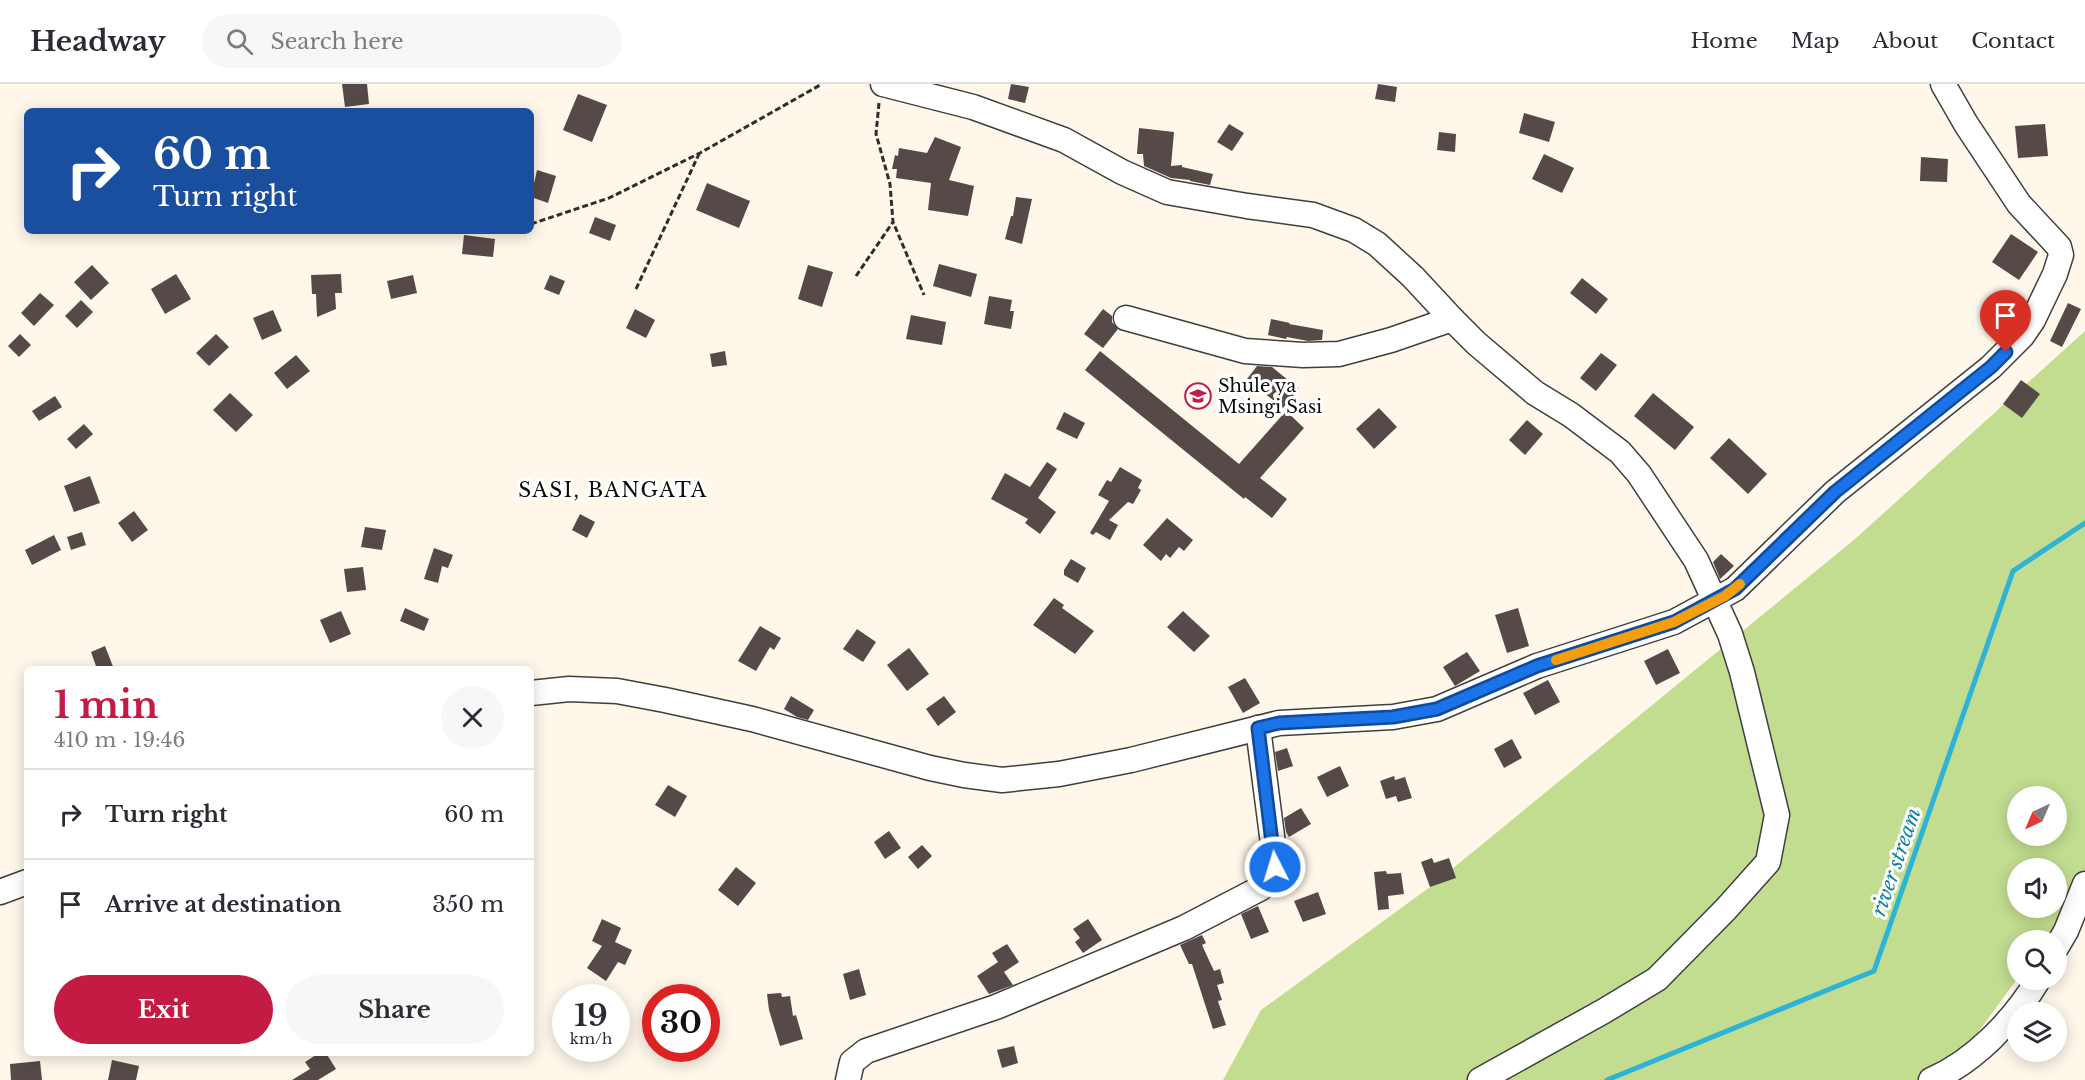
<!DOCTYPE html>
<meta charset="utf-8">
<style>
body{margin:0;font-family:"Libre Baskerville",serif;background:#f7f7f7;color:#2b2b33;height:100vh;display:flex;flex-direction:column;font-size:22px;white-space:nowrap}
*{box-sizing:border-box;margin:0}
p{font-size:20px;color:#7c7c81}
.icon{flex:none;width:33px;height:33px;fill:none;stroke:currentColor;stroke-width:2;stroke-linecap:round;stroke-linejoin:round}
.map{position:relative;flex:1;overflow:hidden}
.drawer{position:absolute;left:24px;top:582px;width:510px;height:390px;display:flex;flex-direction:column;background:#fff;border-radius:9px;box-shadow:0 3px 15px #0003}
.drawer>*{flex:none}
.banner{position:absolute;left:24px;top:24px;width:510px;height:126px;border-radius:9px;box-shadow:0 3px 15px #0003;background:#1a4fa0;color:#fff;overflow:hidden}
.needle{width:39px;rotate:224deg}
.fabs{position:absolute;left:2007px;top:702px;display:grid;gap:12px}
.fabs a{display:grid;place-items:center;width:60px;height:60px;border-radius:50%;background:#fff;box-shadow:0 3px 15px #0003;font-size:30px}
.speed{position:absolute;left:552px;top:900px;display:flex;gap:12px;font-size:30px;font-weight:700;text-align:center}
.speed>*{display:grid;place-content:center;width:78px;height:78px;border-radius:50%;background:#fff;box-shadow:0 3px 15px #0003;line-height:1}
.speed small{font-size:15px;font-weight:400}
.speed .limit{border:9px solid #d22;background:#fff;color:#111}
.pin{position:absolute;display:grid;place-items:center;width:51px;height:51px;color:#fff;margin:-62px -26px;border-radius:50% 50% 50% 0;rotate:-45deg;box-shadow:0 0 6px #0007}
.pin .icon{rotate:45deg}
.me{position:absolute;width:66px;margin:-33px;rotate:355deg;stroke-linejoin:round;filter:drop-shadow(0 0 4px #0008)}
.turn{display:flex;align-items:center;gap:21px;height:126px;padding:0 30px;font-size:27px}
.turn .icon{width:78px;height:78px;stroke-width:2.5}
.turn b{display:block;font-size:42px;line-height:51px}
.round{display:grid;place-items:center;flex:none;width:63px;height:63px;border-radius:32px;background:#f7f7f7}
.overview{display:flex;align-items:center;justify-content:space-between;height:102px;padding:0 30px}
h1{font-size:36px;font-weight:700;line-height:45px;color:#c41b44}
.action{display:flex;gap:12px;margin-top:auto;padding:12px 30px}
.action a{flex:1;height:69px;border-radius:36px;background:#c41b44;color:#fff;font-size:24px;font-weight:700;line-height:69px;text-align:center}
.action a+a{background:#f7f7f7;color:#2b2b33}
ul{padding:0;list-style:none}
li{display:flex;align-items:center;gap:18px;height:90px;padding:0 30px;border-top:2px solid #e1e1e2}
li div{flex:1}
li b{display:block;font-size:22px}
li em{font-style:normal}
header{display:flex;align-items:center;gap:36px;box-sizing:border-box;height:84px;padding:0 30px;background:#fff;border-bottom:2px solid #e1e1e2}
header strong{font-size:28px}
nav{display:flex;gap:33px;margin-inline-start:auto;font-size:21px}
.search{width:420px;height:54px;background:#f7f7f7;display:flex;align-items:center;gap:15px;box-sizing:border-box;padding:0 21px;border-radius:33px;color:#7c7c81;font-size:22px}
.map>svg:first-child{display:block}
.forest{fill:#c2dd90;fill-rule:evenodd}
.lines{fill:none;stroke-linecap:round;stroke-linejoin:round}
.stream{stroke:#2db3d6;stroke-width:5}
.building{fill:#554a47}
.minor-casing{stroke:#3f3f3f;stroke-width:27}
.path{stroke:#2e2e2e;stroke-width:3;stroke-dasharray:6 3;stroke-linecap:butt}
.minor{stroke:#fff;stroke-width:24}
.route-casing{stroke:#114b97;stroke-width:15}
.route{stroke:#1a73e8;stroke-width:10}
.slow{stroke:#f59e0b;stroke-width:10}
.labels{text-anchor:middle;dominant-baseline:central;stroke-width:6;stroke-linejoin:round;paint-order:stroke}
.poi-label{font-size:18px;fill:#0c0c0c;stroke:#fff;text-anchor:start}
.neighbourhood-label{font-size:20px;letter-spacing:1.5px;fill:#0c0c0c;stroke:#fff}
.water-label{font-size:20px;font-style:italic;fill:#0e80a5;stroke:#fff}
</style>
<header>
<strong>Headway</strong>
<div class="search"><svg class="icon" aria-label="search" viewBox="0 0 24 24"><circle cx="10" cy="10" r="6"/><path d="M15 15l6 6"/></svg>Search here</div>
<nav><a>Home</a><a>Map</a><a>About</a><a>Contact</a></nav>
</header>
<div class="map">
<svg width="2085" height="996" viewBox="0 0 2085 996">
<rect width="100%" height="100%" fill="#fff7ea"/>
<path class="forest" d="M2085 247V803L2046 856H2018L2017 895 1943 996H1223L1261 926 1430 803 1855 455ZM2018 712H2056V752H2018ZM2018 784H2056V824H2018Z"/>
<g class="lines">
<path class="stream" d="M1607 996 1874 887 2013 487 2085 439"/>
</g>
<g class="building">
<path d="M342 0H367L369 20 345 23Z"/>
<path d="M1011 0 1029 3 1025 19 1008 15Z"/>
<path d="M1378 0 1397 3 1395 18 1375 15Z"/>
<path d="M578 10 607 21 592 58 563 46Z"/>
<path d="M1524 29 1555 38 1549 58 1519 49Z"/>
<path d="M1229 40 1244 49 1232 67 1217 58Z"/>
<path d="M2045 40 2048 72 2018 74 2015 42Z"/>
<path d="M1139 44 1174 48 1171 82 1182 81V83L1213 90 1210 101 1190 97V96L1171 94 1144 82 1143 70H1137Z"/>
<path d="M1439 48 1456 50 1455 68 1437 66Z"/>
<path d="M935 53 961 63 949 96 974 102 968 132 928 126 931 99 896 94 897 85H892L895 71 898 72 899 64 927 69Z"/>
<path d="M1544 70 1574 84 1562 109 1532 95Z"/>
<path d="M1921 73 1948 75 1947 98 1920 97Z"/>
<path d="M537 86 556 92 548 119 531 113Z"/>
<path d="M707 99 750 117 739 144 696 126Z"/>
<path d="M1016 113 1032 115 1022 160 1005 155 1011 132H1013Z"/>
<path d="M595 133 616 141 610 157 589 149Z"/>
<path d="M2011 150 2038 168 2019 196 1992 178Z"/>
<path d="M464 151 495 155 493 173 462 170Z"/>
<path d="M939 180 977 190 971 213 933 202Z"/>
<path d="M92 181 109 199 91 216 74 198Z"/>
<path d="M808 181 833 188 822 223 798 215Z"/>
<path d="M176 190 191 215 165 230 151 205Z"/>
<path d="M341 190 342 209H335L336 225 317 233 316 210H312L311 191Z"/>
<path d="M413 191 417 209 391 215 387 197Z"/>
<path d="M550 191 565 197 559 211 544 205Z"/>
<path d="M1582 194 1608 215 1596 230 1570 209Z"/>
<path d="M40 209 54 221 34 242 21 229Z"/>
<path d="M989 212 1012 216 1010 227H1014L1011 245 984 240Z"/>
<path d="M81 216 93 228 77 244 65 232Z"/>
<path d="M2068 219 2081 225 2062 263 2050 257Z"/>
<path d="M635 225 655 236 646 254 626 244Z"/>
<path d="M1103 225 1112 232V238L1118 245 1103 264 1084 250Z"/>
<path d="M273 226 282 247 262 256 253 234Z"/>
<path d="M911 231 946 238 942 261 906 255Z"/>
<path d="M1271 235 1290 239 1289 240 1323 246 1322 256 1308 257 1287 253 1286 255 1268 251Z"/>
<path d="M20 250 31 261 19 273 8 262Z"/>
<path d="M216 250 229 263 209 282 196 269Z"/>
<path d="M725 267 727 281 712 283 710 270Z"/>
<path d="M1100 267 1239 380 1286 327 1304 344 1260 394 1287 415 1272 434 1245 413 1244 415 1085 286Z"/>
<path d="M1601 269 1617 281 1596 307 1580 294Z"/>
<path d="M296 271 310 287 287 305 274 289Z"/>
<path d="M1257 282 1272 283 1299 305 1283 324 1247 295Z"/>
<path d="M2021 296 2040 310 2022 334 2003 320Z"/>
<path d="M230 309 253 331 236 348 213 326Z"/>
<path d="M1653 309 1694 343 1675 366 1634 332Z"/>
<path d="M55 312 62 323 39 337 32 327Z"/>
<path d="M1379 324 1397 343 1374 365 1356 345Z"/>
<path d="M1064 328 1085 339 1077 355 1056 345Z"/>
<path d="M1527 336 1543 350 1525 371 1509 356Z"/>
<path d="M84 340 93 350 76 365 67 355Z"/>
<path d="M1729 354 1767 390 1748 410 1710 374Z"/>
<path d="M1047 378 1057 385 1038 414 1056 428 1040 450 1025 439 1028 435 991 415 1005 389 1030 403Z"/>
<path d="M1120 383 1142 396 1138 404 1141 406 1133 420 1128 418 1109 436 1118 441 1110 456 1096 448 1093 451 1090 449 1109 417 1098 411 1107 396 1111 398Z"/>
<path d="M90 392 100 419 74 428 64 402Z"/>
<path d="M134 427 148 446 132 458 118 439Z"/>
<path d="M580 430 595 438 587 454 572 446Z"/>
<path d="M1167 434 1193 456 1184 467 1179 463 1170 474 1166 470 1161 477 1143 461Z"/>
<path d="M365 443 386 446 382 466 361 463Z"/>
<path d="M82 448 86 461 71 466 67 453Z"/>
<path d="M54 451 61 466 32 481 25 466Z"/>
<path d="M434 464 453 471 448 484 442 482 438 499 424 495Z"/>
<path d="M1721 470 1734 482 1720 495 1713 478Z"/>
<path d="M1071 475 1086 484 1078 499 1064 491V486Z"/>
<path d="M363 483 366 506 347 508 344 485Z"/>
<path d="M1054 514 1064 521 1062 524 1094 547 1075 570 1033 541Z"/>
<path d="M405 524 429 535 424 547 400 537Z"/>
<path d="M1518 524 1529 562 1507 569 1495 531Z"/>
<path d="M341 527 351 550 330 559 320 536Z"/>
<path d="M1183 527 1210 552 1194 568 1167 543Z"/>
<path d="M760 542 781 554 774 566 770 563 756 587 738 577Z"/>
<path d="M857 545 876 558 863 578 843 565Z"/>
<path d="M105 562 114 585H97L91 568Z"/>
<path d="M909 564 929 590 907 607 887 581Z"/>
<path d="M1668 565 1680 589 1656 601 1644 577Z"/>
<path d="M1467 568 1480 587 1455 602 1443 583Z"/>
<path d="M1245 594 1260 619 1243 629 1228 603Z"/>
<path d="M1548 596 1560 618 1535 631 1523 609Z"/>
<path d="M791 612 814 626 808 636 797 633 784 625Z"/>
<path d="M944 612 956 628 938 642 926 625Z"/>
<path d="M1512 655 1522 674 1504 684 1494 665Z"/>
<path d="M1287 664 1293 682 1278 687 1275 668Z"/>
<path d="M1340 682 1349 702 1327 713 1317 693Z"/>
<path d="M1394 692 1395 696 1405 693 1412 714 1398 718 1396 712 1386 715 1380 697Z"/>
<path d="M668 701 687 712 675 733 655 721Z"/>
<path d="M1301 724 1311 740 1289 753 1286 748 1284 734Z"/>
<path d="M889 747 901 764 885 775 874 758Z"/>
<path d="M922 761 932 772 918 785 908 773Z"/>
<path d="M1432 774 1434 779 1449 774 1456 794 1430 803 1421 778Z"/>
<path d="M736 783 756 799 738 822 718 806Z"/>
<path d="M1386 787 1387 790 1401 789 1404 810 1388 812 1389 825 1378 826 1374 788Z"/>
<path d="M1318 808 1326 830 1303 838 1294 817Z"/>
<path d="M1258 822 1269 848 1251 855 1241 830Z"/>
<path d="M602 835 621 844 615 858 632 866 625 881 618 878 606 897 587 884 602 862 592 857Z"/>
<path d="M1088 835 1102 856 1083 869 1075 858 1080 854 1073 845Z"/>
<path d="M1202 851 1206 859 1202 861 1214 887 1220 885 1224 899 1217 901 1222 916 1218 917 1226 941 1213 945 1192 880H1189L1180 861Z"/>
<path d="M1007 860 1019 878 1004 888 1013 901 989 910 977 892 998 878 992 869Z"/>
<path d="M859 885 866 911 850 916 843 890Z"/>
<path d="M781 909 782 913 790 912 793 932 796 931 803 955 780 962 769 926 767 910Z"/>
<path d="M1014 962 1018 979 1002 984 997 966Z"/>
<path d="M319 969H326L336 985 318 996H292L310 985 305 978Z"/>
<path d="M112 976 139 982 136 996H108Z"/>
<path d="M40 977 42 996H11L10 980Z"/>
</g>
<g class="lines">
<g class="minor-casing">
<g id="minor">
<path d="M883 0 973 23 1064 56 1122 88 1167 108 1247 122 1313 131 1354 146 1377 160 1413 193 1452 235 1476 259 1535 309 1571 331 1620 368 1639 390 1696 476 1730 550 1742 588 1777 731 1768 778 1726 825 1657 895 1604 927 1480 996"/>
<path d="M1126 234 1245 267 1303 271 1339 270 1391 256 1452 235"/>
<path d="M531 609 569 605 617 607 665 616 752 635 930 684 964 691 1002 696 1059 690 1131 676 1279 639 1393 633 1437 625 1537 582 1674 538 1735 505 1835 408 1991 283 2022 252 2033 236 2055 190 2061 171 2059 163 2019 120 1966 40 1943 0"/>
<path d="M0 808 27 798"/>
<path d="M2056 864 2066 847 2085 800"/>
<path d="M848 996 852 978 866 967 996 923 1184 844 1261 804 1274 787 1275 775 1258 644"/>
<path d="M1931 996C1974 978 2014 936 2038 896"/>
</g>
</g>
<g class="path">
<path d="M879 19 876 50 890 100 893 138 924 211"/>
<path d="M531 140 609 114 700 69 822 0"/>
<path d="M507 148 511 147"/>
<path d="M856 192 893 138"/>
<path d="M636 205 699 70"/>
</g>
<use href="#minor" class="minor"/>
</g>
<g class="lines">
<g class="route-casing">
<path id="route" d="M1275 783 1258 644 1279 639 1393 633 1437 625 1537 582 1674 538 1735 505 1835 408 1991 283 2006 268"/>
</g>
<use href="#route" class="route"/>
<path class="slow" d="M1556 576 1674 538 1725 512 1740 500"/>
</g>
<defs>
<g id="school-ring" transform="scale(1.35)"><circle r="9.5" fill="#fff" stroke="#c41b44" stroke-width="1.5"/><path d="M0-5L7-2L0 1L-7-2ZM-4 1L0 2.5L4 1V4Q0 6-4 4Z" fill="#c41b44"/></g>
</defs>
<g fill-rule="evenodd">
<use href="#school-ring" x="1198" y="312"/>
</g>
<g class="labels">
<g class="poi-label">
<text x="1218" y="302">Shule ya<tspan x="1218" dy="21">Msingi Sasi</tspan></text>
</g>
<g class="neighbourhood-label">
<text x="613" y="406">SASI, BANGATA</text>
</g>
<g class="water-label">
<text transform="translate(1896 778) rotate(-71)">river stream</text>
</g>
</g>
</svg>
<div class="fabs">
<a><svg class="needle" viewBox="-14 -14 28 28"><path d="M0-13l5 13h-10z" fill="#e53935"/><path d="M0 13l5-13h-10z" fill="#7c7c81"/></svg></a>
<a><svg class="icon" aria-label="sound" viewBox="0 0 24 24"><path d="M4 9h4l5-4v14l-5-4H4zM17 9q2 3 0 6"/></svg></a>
<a><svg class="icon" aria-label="search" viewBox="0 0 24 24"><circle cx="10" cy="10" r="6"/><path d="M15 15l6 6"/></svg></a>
<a><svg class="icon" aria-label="layers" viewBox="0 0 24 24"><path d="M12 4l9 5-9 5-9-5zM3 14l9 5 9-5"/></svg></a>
</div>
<div class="speed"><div>19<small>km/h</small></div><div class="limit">30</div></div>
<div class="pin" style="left:2006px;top:268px;background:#d93025"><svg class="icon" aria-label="arrive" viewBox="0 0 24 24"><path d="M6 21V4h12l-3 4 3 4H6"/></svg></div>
<svg class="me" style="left:1275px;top:783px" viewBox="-20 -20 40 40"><circle r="17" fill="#1a73e8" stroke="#fff" stroke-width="3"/><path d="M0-11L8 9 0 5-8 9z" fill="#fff"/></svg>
<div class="banner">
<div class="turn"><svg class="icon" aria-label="right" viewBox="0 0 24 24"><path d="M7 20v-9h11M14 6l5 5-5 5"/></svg><div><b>60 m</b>Turn right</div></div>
</div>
<section class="drawer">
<div class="overview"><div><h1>1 min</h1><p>410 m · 19:46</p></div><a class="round"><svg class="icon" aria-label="close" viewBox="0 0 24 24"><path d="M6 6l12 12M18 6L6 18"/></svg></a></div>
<ul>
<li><svg class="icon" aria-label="right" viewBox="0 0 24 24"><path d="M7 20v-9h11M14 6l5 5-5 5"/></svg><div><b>Turn right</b></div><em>60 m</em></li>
<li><svg class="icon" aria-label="arrive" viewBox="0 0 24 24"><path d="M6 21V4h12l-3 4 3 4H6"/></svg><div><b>Arrive at destination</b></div><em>350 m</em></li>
</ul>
<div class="action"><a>Exit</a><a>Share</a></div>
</section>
</div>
